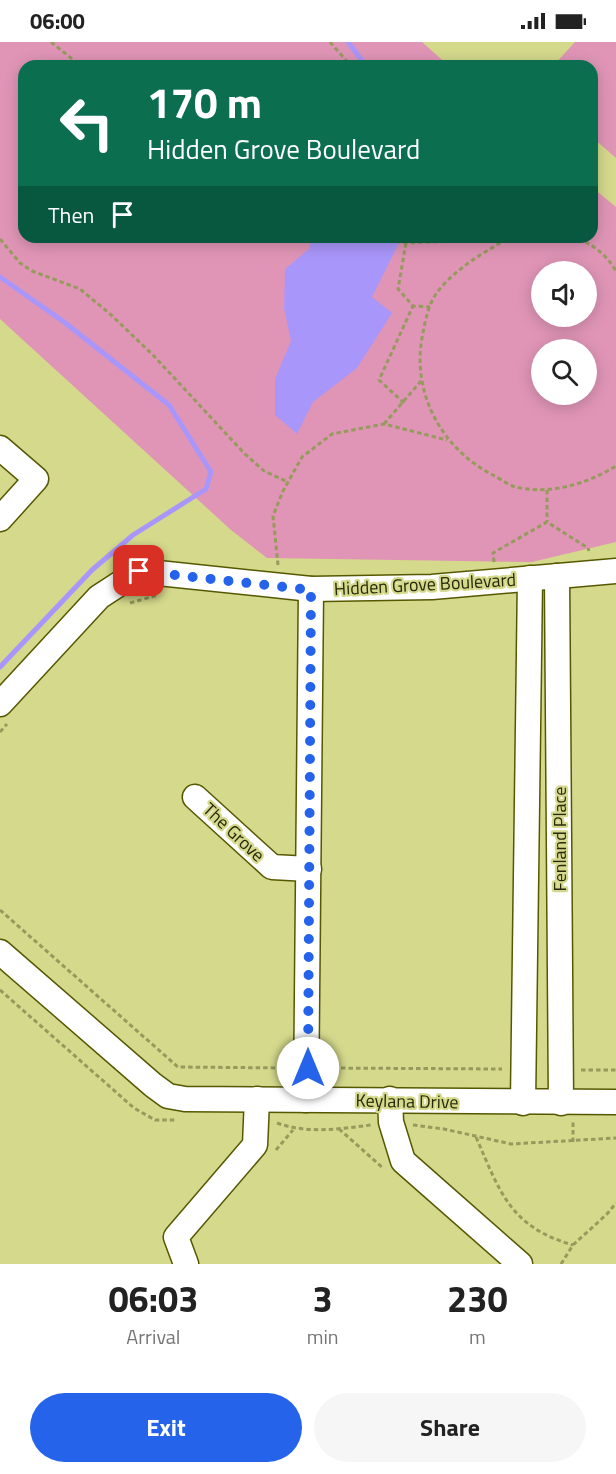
<!DOCTYPE html>
<style>
body{margin:0;font-family:"Titillium Web",sans-serif;background:#f6f6f6;color:#222;height:100vh;display:flex;flex-direction:column;font-size:22px;white-space:nowrap}
*{box-sizing:border-box;margin:0}
p{font-size:20px;color:#767676}
.icon{flex:none;width:33px;height:33px;fill:none;stroke:currentColor;stroke-width:2;stroke-linecap:round;stroke-linejoin:round}
.map{position:relative;height:1222px;overflow:hidden}
.sheet{display:flex;flex-direction:column;background:#fff;flex:1}
.sheet>*{flex:none}
.hud{position:absolute;left:18px;top:18px;width:580px;height:183px;border-radius:18px;box-shadow:0 3px 15px #0003;background:#0b6e4f;color:#fff;overflow:hidden}
.fabs{position:absolute;left:531px;top:219px;display:grid;gap:12px}
.fabs a{display:grid;place-items:center;width:66px;height:66px;border-radius:50%;background:#fff;box-shadow:0 3px 15px #0003;font-size:30px}
.pin{position:absolute;display:grid;place-items:center;width:51px;height:51px;color:#fff;margin:-26px;border-radius:12px;box-shadow:0 3px 9px #0006}
.me{position:absolute;width:66px;margin:-33px;rotate:0deg;stroke-linejoin:round;filter:drop-shadow(0 0 4px #0008)}
.turn{display:flex;align-items:center;gap:21px;height:126px;padding:0 30px;font-size:27px}
.turn .icon{width:78px;height:78px;stroke-width:2.5}
.turn b{display:block;font-size:42px;line-height:51px}
.then{display:flex;align-items:center;height:57px;padding:0 30px;background:#0003;gap:12px;font-size:22px}
.eta{display:flex;justify-content:space-evenly;align-items:center;height:102px;text-align:center}
.eta b{font-size:36px;font-weight:700;line-height:42px}
.action{display:flex;gap:12px;margin-top:auto;padding:12px 30px}
.action a{flex:1;height:69px;border-radius:36px;background:#2563eb;color:#fff;font-size:24px;font-weight:700;line-height:69px;text-align:center}
.action a+a{background:#f6f6f6;color:#222}
.status{display:flex;justify-content:space-between;align-items:center;height:42px;padding:0 30px;background:#fff;direction:ltr}
.status svg{height:16px;fill:currentColor}
.map>svg:first-child{display:block}
.green{fill:#e095b7;fill-rule:evenodd}
.water{fill:#a996fa}
.lines{fill:none;stroke-linecap:round;stroke-linejoin:round}
.stream{stroke:#a996fa;stroke-width:5}
.minor-casing{stroke:#565800;stroke-width:27}
.path{stroke:#969a5d;stroke-width:3;stroke-dasharray:4.5 3;stroke-linecap:butt}
.minor{stroke:#fff;stroke-width:24}
.route{stroke:#2563eb;stroke-width:10;stroke-dasharray:0 18}
.labels{text-anchor:middle;dominant-baseline:central;stroke-width:4.5;stroke-linejoin:round;paint-order:stroke}
.street-label{font-size:18px;fill:#272808;stroke:#d4d98c}
</style>
<div class="status"><b>06:00</b><svg viewBox="0 0 49 12"><path d="M0 12V9h3v3zM5 12V6h3v6zM10 12V3h3v9zM15 12V0h3v12zM26 1h20v11H26zM47 4h2v5h-2z"/></svg></div>
<div class="map">
<svg width="616" height="1222" viewBox="0 0 616 1222">
<rect width="100%" height="100%" fill="#d4d98c"/>
<g class="green">
<path d="M0 0H422L449 24H24V195H592L593 146 616 165V500L532 520 267 516 231 488 0 277ZM542 230H586V274H542ZM542 308H586V352H542Z"/>
<path d="M575 0H616V116L593 96 592 24H553Z"/>
</g>
<path class="water" d="M312 195H402L372 255 392 271 357 326 313 360 297 392 275 373V337L291 299 284 266 285 227 309 207Z"/>
<g class="lines">
<g class="stream">
<path d="M348 0 366 24"/>
<path d="M0 235 64 280 169 363 211 430 206 447 133 493 92 528 0 625"/>
</g>
<g class="minor-casing">
<g id="minor">
<path d="M0 406 36 437 0 477"/>
<path d="M557 534 561 1061"/>
<path d="M0 662 99 555 139 529 311 547 432 545 616 529"/>
<path d="M195 755 272 825 309 827"/>
<path d="M0 910 153 1043 168 1054 185 1057 616 1060"/>
<path d="M390 1057 391 1080 403 1119 520 1222"/>
<path d="M306 1058 311 547"/>
<path d="M523 1061 530 536"/>
<path d="M186 1222 176 1195 255 1103 257 1057"/>
</g>
</g>
<g class="path">
<path d="M51 0 81 24"/>
<path d="M330 0 351 24"/>
<path d="M366 195 406 201 507 197 510 195"/>
<path d="M571 195C591 200 605 211 616 229"/>
<path d="M0 197 20 221 32 229 80 247 109 271 153 313 244 411 264 429 288 440"/>
<path d="M507 197C481 212 457 226 438 249 428 262 425 280 422 296 412 352 442 406 491 432 499 436 508 443 516 445 550 453 587 442 616 424"/>
<path d="M406 201 398 247 413 264 430 265"/>
<path d="M404 361 379 338 413 264"/>
<path d="M384 382 421 339"/>
<path d="M547 448V480"/>
<path d="M494 520 493 511 547 480 588 506 589 509"/>
<path d="M278 523 273 474 283 449 302 415 332 392 384 382 447 398"/>
<path d="M130 561 158 553"/>
<path d="M0 690 7 682"/>
<path d="M0 868 178 1025 286 1026"/>
<path d="M0 948 134 1066 155 1078H175"/>
<path d="M326 1026 502 1027"/>
<path d="M581 1028H616"/>
<path d="M277 1081C307 1092 340 1087 371 1083"/>
<path d="M413 1083 444 1087 511 1102 616 1096"/>
<path d="M339 1087 383 1126"/>
<path d="M476 1095C500 1150 510 1185 573 1203"/>
<path d="M573 1100V1080"/>
<path d="M276 1108 293 1088"/>
<path d="M561 1222 573 1203 607 1172 616 1161"/>
</g>
<use href="#minor" class="minor"/>
</g>
<g class="lines">
<path class="route" d="M139 529 311 548 308 1026"/>
</g>
<g class="labels">
<g class="street-label">
<text transform="translate(425 542) rotate(-3)">Hidden Grove Boulevard</text>
<text transform="translate(234 790) rotate(43)">The Grove</text>
<text transform="translate(559 797) rotate(-90)">Fenland Place</text>
<text transform="translate(407 1059) rotate(1)">Keylana Drive</text>
</g>
</g>
</svg>
<div class="fabs">
<a><svg class="icon" aria-label="sound" viewBox="0 0 24 24"><path d="M4 9h4l5-4v14l-5-4H4zM17 9q2 3 0 6"/></svg></a>
<a><svg class="icon" aria-label="search" viewBox="0 0 24 24"><circle cx="10" cy="10" r="6"/><path d="M15 15l6 6"/></svg></a>
</div>
<div class="pin" style="left:139px;top:529px;background:#d93025"><svg class="icon" aria-label="arrive" viewBox="0 0 24 24"><path d="M6 21V4h12l-3 4 3 4H6"/></svg></div>
<svg class="me" style="left:308px;top:1026px" viewBox="-20 -20 40 40"><circle r="19" fill="#fff"/><path d="M0-13L10 11 0 6-10 11z" fill="#2563eb"/></svg>
<div class="hud">
<div class="turn"><svg class="icon" aria-label="left" viewBox="0 0 24 24"><path d="M17 20v-9H6M10 6l-5 5 5 5"/></svg><div><b>170 m</b>Hidden Grove Boulevard</div></div>
<div class="then">Then<svg class="icon" aria-label="arrive" viewBox="0 0 24 24"><path d="M6 21V4h12l-3 4 3 4H6"/></svg></div>
</div>
</div>
<section class="sheet">
<div class="eta">
<div><b>06:03</b><p>Arrival</p></div>
<div><b>3</b><p>min</p></div>
<div><b>230</b><p>m</p></div>
</div>
<div class="action"><a>Exit</a><a>Share</a></div>
</section>
